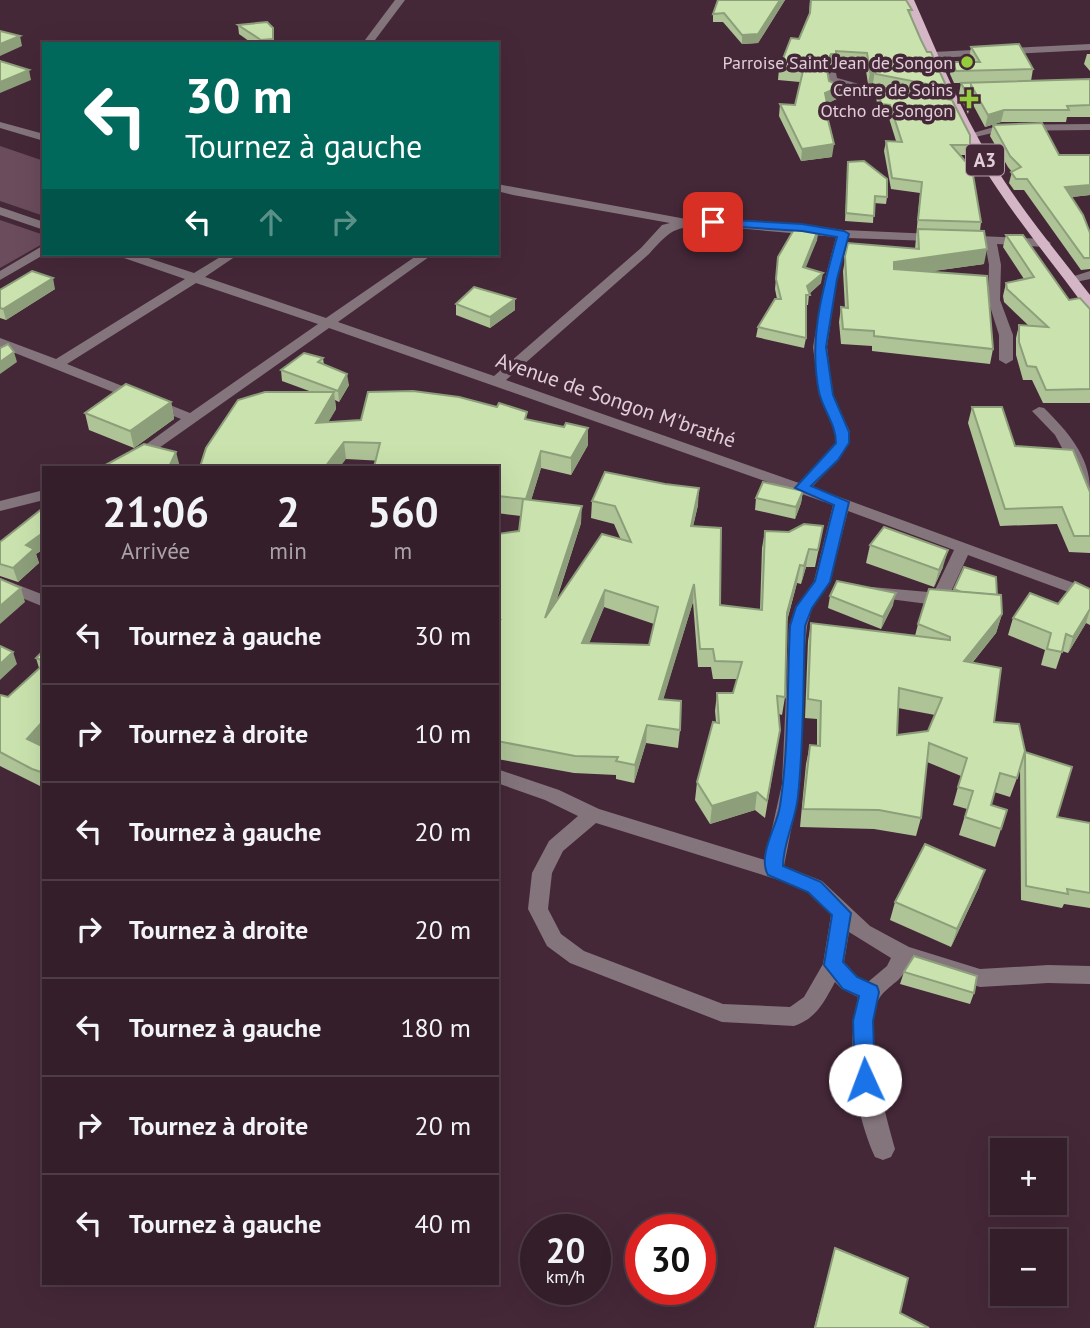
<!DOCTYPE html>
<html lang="fr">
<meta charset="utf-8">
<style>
body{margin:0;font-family:"PT Sans",sans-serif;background:#3c2732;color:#f1f3f6;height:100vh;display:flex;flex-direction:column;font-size:26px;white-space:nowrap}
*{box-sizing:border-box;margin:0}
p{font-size:23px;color:#a9a2a8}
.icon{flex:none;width:38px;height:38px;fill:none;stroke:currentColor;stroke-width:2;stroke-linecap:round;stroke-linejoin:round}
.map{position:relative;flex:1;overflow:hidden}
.drawer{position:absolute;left:42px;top:466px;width:457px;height:819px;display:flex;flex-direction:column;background:#341e2a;border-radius:0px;box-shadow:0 7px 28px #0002,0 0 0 2px #4e3c47}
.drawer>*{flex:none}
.top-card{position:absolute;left:42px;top:42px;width:457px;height:214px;border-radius:0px;box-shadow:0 7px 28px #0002,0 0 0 2px #4e3c47;background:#00695c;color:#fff;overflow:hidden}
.fabs{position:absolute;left:990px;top:1138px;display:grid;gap:14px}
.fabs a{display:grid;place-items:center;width:77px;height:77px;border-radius:0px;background:#341e2a;box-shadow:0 7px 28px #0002,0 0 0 2px #4e3c47;font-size:35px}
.speed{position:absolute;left:520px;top:1214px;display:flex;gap:14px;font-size:35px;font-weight:700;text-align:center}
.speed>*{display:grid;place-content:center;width:91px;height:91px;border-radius:50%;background:#341e2a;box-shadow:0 7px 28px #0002,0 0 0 2px #4e3c47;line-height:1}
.speed small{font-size:18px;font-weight:400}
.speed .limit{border:10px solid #d22;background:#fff;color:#111}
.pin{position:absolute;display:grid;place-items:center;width:60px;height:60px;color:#fff;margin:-30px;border-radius:14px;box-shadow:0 4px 10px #0006}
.me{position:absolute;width:77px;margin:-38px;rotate:358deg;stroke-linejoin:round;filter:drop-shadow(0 0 5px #0008)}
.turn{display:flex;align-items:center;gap:24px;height:147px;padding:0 28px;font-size:32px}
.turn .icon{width:91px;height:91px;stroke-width:2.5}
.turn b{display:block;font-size:49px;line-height:60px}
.lanes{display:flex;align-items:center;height:66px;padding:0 28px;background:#0003;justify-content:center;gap:35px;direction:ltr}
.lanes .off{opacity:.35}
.eta{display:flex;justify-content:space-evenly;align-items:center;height:119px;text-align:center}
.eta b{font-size:42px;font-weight:800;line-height:49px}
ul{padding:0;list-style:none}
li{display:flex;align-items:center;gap:21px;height:98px;padding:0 28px;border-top:2px solid #4e3c47}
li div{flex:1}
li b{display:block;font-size:26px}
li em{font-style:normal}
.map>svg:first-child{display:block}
.green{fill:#6b4c5d}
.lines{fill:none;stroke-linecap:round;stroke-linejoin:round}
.minor{fill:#84757c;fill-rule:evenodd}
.major{fill:#d5b6c6;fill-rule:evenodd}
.wall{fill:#aec396;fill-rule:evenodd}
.shaded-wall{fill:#8d9f7a}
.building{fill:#cae3ae;stroke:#8d9f7a;stroke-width:2;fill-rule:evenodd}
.route{fill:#1a73e8;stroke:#114b97;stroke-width:2}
.poi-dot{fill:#95cc3b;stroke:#452838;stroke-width:2.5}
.labels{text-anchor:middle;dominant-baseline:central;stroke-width:7;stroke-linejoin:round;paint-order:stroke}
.far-poi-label{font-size:18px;fill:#e1ced7;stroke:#452838;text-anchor:end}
.shield{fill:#452838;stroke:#b29ca7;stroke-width:2}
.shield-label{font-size:19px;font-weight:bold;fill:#e1ced7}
.street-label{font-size:21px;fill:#e1ced7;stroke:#452838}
</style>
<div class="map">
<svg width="1090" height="1328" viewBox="0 0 1090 1328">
<rect width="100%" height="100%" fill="#452838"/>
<g class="green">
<path d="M0 146 44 161V216L0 201Z"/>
<path d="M0 220 44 235V243L0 268Z"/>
</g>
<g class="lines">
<g class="minor">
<path d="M395 0H405L372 44H362Z"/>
<path d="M1090 44V50L933 58 928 55 933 52Z"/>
<path d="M832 72 836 73 837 78 903 96 898 99 847 89 828 82 827 75Z"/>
<path d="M0 122 44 134V141L0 128Z"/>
<path d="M1090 124V130L1001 131 971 138 966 135 1001 125Z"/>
<path d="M497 184 686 219 713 218 802 224 843 230 1045 239 1051 243 1045 247 997 244 1001 265 1000 300 1013 335V360L1006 364 999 360V335L988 300 989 265 985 243 848 238 837 279 827 347 833 395 850 432 849 443 838 460 812 487 1090 589V600L968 555 948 598 928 604 866 596 864 592 872 587 928 592 935 590 954 550 848 511 830 582 812 608 807 626 805 646 800 784 784 866 822 881 870 926 909 947 980 969 1048 965 1090 966V984L1048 983 980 987 909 965C901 982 890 984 880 997 860 1027 886 1116 895 1149L891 1157 883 1160 875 1157C854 1111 846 1046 858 997L842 989 835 982C824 1002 817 1018 794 1026L722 1022 570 963 547 946 528 909 532 873 549 841 578 816 545 800 497 783V769L559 790 599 809 765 860 782 784 789 626 796 607 814 581 833 505 329 328 132 467H115L181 419 0 347V338L56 359 185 279 121 257 119 254H136L194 273 225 254H239L205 277 326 318 419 254H433L338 322 494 376 641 248 662 225 670 223 513 195 497 191ZM713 226 836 237 825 279 813 347 819 395 836 432 835 443 827 454 799 483 506 380 649 254C674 226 676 227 713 226ZM196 283 318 324 190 413 67 364ZM596 823 792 884 808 893 831 915 823 964 804 997 790 1007 723 1004 584 951 561 934 548 909 552 873 563 851ZM849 932 891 958 887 966 868 982 858 977 844 962Z"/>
<path d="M0 207 44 222V230L0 215Z"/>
<path d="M44 245 45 254 0 280V271Z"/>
<path d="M1090 271V279L1071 283 1065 279Z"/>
<path d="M1039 407 1044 408C1067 431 1090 456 1090 490L1082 485 1055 435 1032 411Z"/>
<path d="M44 490V500L0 511V501Z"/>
<path d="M0 578 44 595V607L0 589Z"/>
</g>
<path class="major" d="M904 0H914C938 54 960 110 991 160 1020 208 1056 251 1090 295V308L1085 307C1049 258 1010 212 979 160 949 109 928 54 904 0Z"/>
</g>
<g class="wall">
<path d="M718 0H785L758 43 742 44 723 22H713V14Z"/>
<path d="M810 0 912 10 911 18 927 52 947 88 945 99 970 145 968 155H960L981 222 980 231 984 264 926 272 993 349 990 364 872 351V346L841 344 839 322 841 307 845 308 843 271 848 243 915 249 920 193 891 189 884 151 886 141H896L888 115H879L876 97 878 87 906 92 874 85 873 83 868 84 865 64 835 63 834 66H830L827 70 829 81 841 86 839 98 827 103 828 108 827 116 832 157 801 161 779 116 780 104 795 105 800 82 778 80 779 69 799 39 809 16Z"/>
<path d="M238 25 274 38V44H253L239 34Z"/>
<path d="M971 47 1033 69 1031 81 1090 79V117H1067L1066 122H1001L985 127 971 101 968 114 959 94 961 83H954L950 74 952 62H971L969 59Z"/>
<path d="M1087 54H1090V71L1084 64Z"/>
<path d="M993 125 1059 155H1090V195L1072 197 1090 233V269L1081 270 1024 190H1014L1009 183 1012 172 1008 167 990 136Z"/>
<path d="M848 162 887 197 886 204 874 203 873 223 845 221Z"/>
<path d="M818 230 817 240 805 267 821 283 809 294 808 305H806V338L804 348 756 337 758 327 777 299 775 289 778 257Z"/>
<path d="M1006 235 1069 300 1090 309V403H1043L1032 380H1023L1016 355V338L1019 325 1029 326 1004 302 1003 296 1006 283 1024 279 1003 247Z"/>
<path d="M55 289 6 320 0 318V290Z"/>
<path d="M456 304 515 310 490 328 456 315Z"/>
<path d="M323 358 324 365 349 385 339 402 335 400 336 409 328 422 527 419 564 427 588 428V445L571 475 541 468 531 500 581 523 556 602 621 540 614 524 591 518 592 501 698 505 693 526 720 605 760 610 762 548 765 531 820 543 815 567H806L801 584 797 583 787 621 785 697 782 715 779 714 780 730 765 818 755 810 710 824 695 800 697 782 716 722 715 711 717 693H733L737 679H713L711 667H698L693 602 663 699 680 730 678 748 646 743 634 783 616 779V775L574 773 497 759V534L519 531 521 516 497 513V467L346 459 312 392 282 381 281 370ZM604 607 654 624 649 645 589 643Z"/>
<path d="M171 402 174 419 134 448 89 430 85 413Z"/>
<path d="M972 407 1015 446 1090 492V553L1069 552 1057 524 1000 526 968 423Z"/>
<path d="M803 491 801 503 795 519 755 510 756 498Z"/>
<path d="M44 509V549L36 554 39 563 18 582 0 576V542Z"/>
<path d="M870 545 943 567 934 587 866 563Z"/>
<path d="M964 567 997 595 1002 614 996 633 973 662 994 722 1017 778 1010 797 994 792 991 805 1001 829 995 847 959 835 967 809 953 805 961 776 927 762 921 818 916 836 874 829 800 827 806 764 810 745 817 746V719L805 718 808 641 811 623 915 636 918 624 953 591ZM898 708 935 715 928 731 897 735Z"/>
<path d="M1090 589V625L1086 623 1068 653 1062 651 1056 669 1041 665 1045 650 1008 635 1013 618 1058 604Z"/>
<path d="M830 596 893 605 881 629 828 608Z"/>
<path d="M44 650V745L42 746 44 747V788L0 766V696L8 697 39 668 36 658Z"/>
<path d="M1025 752 1057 817 1090 823V908L1064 904 1062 908 1021 900 1020 766Z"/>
<path d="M979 887 951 947 890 920 895 902Z"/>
<path d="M904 972 974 993 970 1004 900 984Z"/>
<path d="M835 1248 900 1313 929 1328H814Z"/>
</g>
<g class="shaded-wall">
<path d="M780 0H785L758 43 742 44V35Z"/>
<path d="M273 28 274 44H261V40Z"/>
<path d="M20 36 22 46 0 56V44Z"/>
<path d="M831 54 830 66 824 75 826 64Z"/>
<path d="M29 70 31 80 0 93V82Z"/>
<path d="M875 71 873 83 868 84 870 72Z"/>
<path d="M841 86 839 98 824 105 825 93Z"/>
<path d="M1004 110 1001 122 985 127 988 115Z"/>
<path d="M834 144 832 157 801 161 802 149Z"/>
<path d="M1090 185V195L1062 198 1065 187Z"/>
<path d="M818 230 817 240 802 277 803 267Z"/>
<path d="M987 249 984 264 891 277 894 262Z"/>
<path d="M823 273 821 283 808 295 807 286Z"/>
<path d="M53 278 55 289 6 320 3 309Z"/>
<path d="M515 299V310L490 328V317Z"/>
<path d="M14 352 17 362 0 374V362Z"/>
<path d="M347 374 349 385 339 402 338 391Z"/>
<path d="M334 392 336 409 318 440 316 423Z"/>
<path d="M171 402 174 419 134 448 130 431Z"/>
<path d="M588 428V445L571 475V458Z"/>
<path d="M344 442 346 459 340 467H325Z"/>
<path d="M541 451V468L526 517V499Z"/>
<path d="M176 452 180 467H169Z"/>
<path d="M699 488 698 505 689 544 691 526Z"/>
<path d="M803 491 801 503 795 519 796 507Z"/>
<path d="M582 506 581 523 545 635V618Z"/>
<path d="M44 532V549L36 554 39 563 18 582 13 568 26 545Z"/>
<path d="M809 549 806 567 801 584 804 566Z"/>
<path d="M948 550 943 567 934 587 939 570Z"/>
<path d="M800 565 797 583 784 631 787 613Z"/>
<path d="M694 584 693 602 658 717 659 699Z"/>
<path d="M21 588 25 602 0 624V606Z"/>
<path d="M605 590 604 607 582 661V643Z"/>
<path d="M896 593 893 605 881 629 883 617Z"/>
<path d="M1090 609 1086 623 1068 653 1073 637Z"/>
<path d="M1002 614 996 633 959 679 964 661Z"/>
<path d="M13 652 17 664 0 680V664Z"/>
<path d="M44 720V745L33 757 27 739Z"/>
<path d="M647 725 646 743 634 783 635 765Z"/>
<path d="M757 792 755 810 710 824 712 806Z"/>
<path d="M985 870 979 887 951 947 957 929Z"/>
</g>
<g class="building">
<path d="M718 0H780L758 34 742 35 724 13 713 14Z"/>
<path d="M811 0H906L912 10H908L921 40 927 52H931L947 88 876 74 875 71 870 72 867 53 836 51V54H831L826 64 829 81 841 86 825 93 828 108H825L834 144 802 149 780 104 795 105 803 71 779 69 791 38 799 39 810 13Z"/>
<path d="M267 22 273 28V39L261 40 238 25Z"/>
<path d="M0 31 20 36 0 44Z"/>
<path d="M1019 44 1033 69 956 71 952 62H980L971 47Z"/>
<path d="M0 61 29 70 0 82Z"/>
<path d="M1090 79V105L1067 106 1069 110H1004L988 115 971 85V102L961 83Z"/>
<path d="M878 87 952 100 970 135V145H951L972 169 981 222 918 220 922 182 892 178 886 141 902 142 890 105 881 104Z"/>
<path d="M1042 123 1059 155H1090V185L1065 187 1083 215 1090 233V258H1084L1027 179H1016L1011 172 1021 167 1010 156 993 125Z"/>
<path d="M864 161 887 179V197L875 196 874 216 846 213 848 162Z"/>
<path d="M796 226 818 230 803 267 823 273 807 286 810 295H806V338L758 327 775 299H781L776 279 778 257Z"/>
<path d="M918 229 984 231 987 249 894 262V269L987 276 993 349 874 336V331L843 329 841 307 848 308 845 256 848 243 919 249Z"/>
<path d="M1006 235H1023L1069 300 1080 298 1090 309V389L1046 390 1036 367 1027 366 1019 342V325L1048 327 1007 289 1006 283 1034 277Z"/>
<path d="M32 271 53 278 3 309 0 308V290Z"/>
<path d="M474 287 515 299 490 317 456 304Z"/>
<path d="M8 344 14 352 0 362V348Z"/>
<path d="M304 353 323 358 318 362 347 374 338 391 281 370Z"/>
<path d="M126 384 171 402 130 431 85 413Z"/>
<path d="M413 391 459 397 497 407 499 403 527 412 525 419 564 427 566 423 588 428 571 458 541 451 526 499 497 496V467H374L380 443 344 442 325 467H200L206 448 238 400 265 392H334L316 423 361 420 368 392Z"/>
<path d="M972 407H1002L1015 446 1073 450 1090 492V536H1074L1062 507 1005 509Z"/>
<path d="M144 444 176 452 169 467H102Z"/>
<path d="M605 472 665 484 699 488 691 526 721 528 720 605 762 610 765 531 789 532 804 524 823 526 818 550 809 549 804 566 800 565 787 613 785 697 777 696 780 730 767 801 757 792 712 806 697 782 713 722 719 723 717 693H733L742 662 715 661 713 649H700L694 584 659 699 681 701 680 730 647 725 635 765 616 761 618 757 575 756 497 741V619H500L497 615V534L519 531 523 499 582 506 545 618 602 534 631 542 615 506 592 501ZM605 590 658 607 649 645 582 643Z"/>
<path d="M763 482 803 491 796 507 756 498Z"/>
<path d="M43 508 44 509V532L26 545 34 549 13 568 0 564V542Z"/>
<path d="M884 527 948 550 939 570 870 545Z"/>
<path d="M964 567 996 577 997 595 961 592 954 589Z"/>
<path d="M0 579 21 588 0 606Z"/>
<path d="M837 581 896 593 883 617 830 596Z"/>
<path d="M1075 582 1090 589V609L1073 637 1066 634 1062 652 1047 649 1051 633 1013 618 1030 593 1058 604Z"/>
<path d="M929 589 1001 595 1002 614 964 661 1001 668 994 722 1019 724 1025 751 1017 778 1000 773 991 805 1007 810 1001 829 965 817 973 791 958 787 967 758 929 743 921 818 879 810 803 809 810 745 820 746 821 701 808 699 811 623 950 640V637L918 624ZM899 688 942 698 928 731 897 735Z"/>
<path d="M0 646 13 652 0 664Z"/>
<path d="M44 650V661L36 658Z"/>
<path d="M44 664V720L27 739 44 747V773L32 769 0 752V696L1 695 8 697Z"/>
<path d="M1025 752 1072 767 1057 817 1090 823V893L1067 889 1068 894 1026 886Z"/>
<path d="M925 844 985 870 957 929 895 902Z"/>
<path d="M914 956 977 976 974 993 904 972Z"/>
<path d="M835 1248 908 1278 900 1313 929 1328H815Z"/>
</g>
<path class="route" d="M713 219 802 224 844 231 849 234 837 279 826 347 833 395 849 432V443L838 460 811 486 849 502 830 582 812 608 805 626C803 683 804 740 798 796 796 820 783 842 783 866L821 882 851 913 843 962 857 977 877 986 879 992 873 1021 875 1080 872 1087 865 1090 858 1087 855 1080 853 1021 859 996 843 989 824 965 832 915 808 892 768 875C757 855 777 827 780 806 789 747 787 686 790 626L796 607 815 581 834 505 795 488 836 443C836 424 823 410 819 392 808 339 823 288 837 237L802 231 710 225 708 222Z"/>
<g class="poi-dot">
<circle cx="967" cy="62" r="7"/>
<path d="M965.5 88.5h7v7h7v7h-7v7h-7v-7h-7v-7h7z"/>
</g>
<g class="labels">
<g class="far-poi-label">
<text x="953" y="62">Parroise Saint Jean de Songon</text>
<text x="953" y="89">Centre de Soins<tspan x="953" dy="21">Otcho de Songon</tspan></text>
</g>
<rect class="shield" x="966" y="144.5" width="38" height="31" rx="5"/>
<g class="shield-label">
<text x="985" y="160">A3</text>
</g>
<g class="street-label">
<text transform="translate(616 400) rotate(19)">Avenue de Songon M'brathé</text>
</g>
</g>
</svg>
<div class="fabs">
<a>+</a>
<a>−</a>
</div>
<div class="speed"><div>20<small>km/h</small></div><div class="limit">30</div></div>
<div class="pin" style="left:713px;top:222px;background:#d93025"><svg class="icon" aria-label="arrive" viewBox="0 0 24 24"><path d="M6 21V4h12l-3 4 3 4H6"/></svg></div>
<svg class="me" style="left:865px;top:1080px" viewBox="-20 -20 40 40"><circle r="19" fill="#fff"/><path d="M0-13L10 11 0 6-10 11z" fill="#1a73e8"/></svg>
<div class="top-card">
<div class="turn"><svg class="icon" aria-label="left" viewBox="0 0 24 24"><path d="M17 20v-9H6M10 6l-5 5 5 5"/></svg><div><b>30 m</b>Tournez à gauche</div></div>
<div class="lanes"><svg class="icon" aria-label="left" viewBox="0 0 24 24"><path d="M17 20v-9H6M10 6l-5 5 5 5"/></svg><svg class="icon off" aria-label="ahead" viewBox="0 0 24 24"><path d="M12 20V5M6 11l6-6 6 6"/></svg><svg class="icon off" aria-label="right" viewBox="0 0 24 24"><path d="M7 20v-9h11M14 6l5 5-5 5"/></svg></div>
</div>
<section class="drawer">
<div class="eta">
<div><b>21:06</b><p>Arrivée</p></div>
<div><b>2</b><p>min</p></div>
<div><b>560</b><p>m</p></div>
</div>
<ul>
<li><svg class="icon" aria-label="left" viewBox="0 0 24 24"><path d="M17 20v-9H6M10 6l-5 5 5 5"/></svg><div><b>Tournez à gauche</b></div><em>30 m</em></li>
<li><svg class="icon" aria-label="right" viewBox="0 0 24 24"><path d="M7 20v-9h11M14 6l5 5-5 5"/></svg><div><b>Tournez à droite</b></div><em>10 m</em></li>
<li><svg class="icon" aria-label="left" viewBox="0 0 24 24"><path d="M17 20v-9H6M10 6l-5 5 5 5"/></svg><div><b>Tournez à gauche</b></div><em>20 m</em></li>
<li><svg class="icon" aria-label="right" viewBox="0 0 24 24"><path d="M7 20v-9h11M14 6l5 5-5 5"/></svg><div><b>Tournez à droite</b></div><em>20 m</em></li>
<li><svg class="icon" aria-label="left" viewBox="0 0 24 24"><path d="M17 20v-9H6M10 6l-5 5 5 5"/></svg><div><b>Tournez à gauche</b></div><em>180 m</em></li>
<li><svg class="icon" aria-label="right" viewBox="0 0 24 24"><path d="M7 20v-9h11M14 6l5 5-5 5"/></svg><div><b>Tournez à droite</b></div><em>20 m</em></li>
<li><svg class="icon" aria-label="left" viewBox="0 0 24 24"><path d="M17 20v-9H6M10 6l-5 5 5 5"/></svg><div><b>Tournez à gauche</b></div><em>40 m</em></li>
</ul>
</section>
</div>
